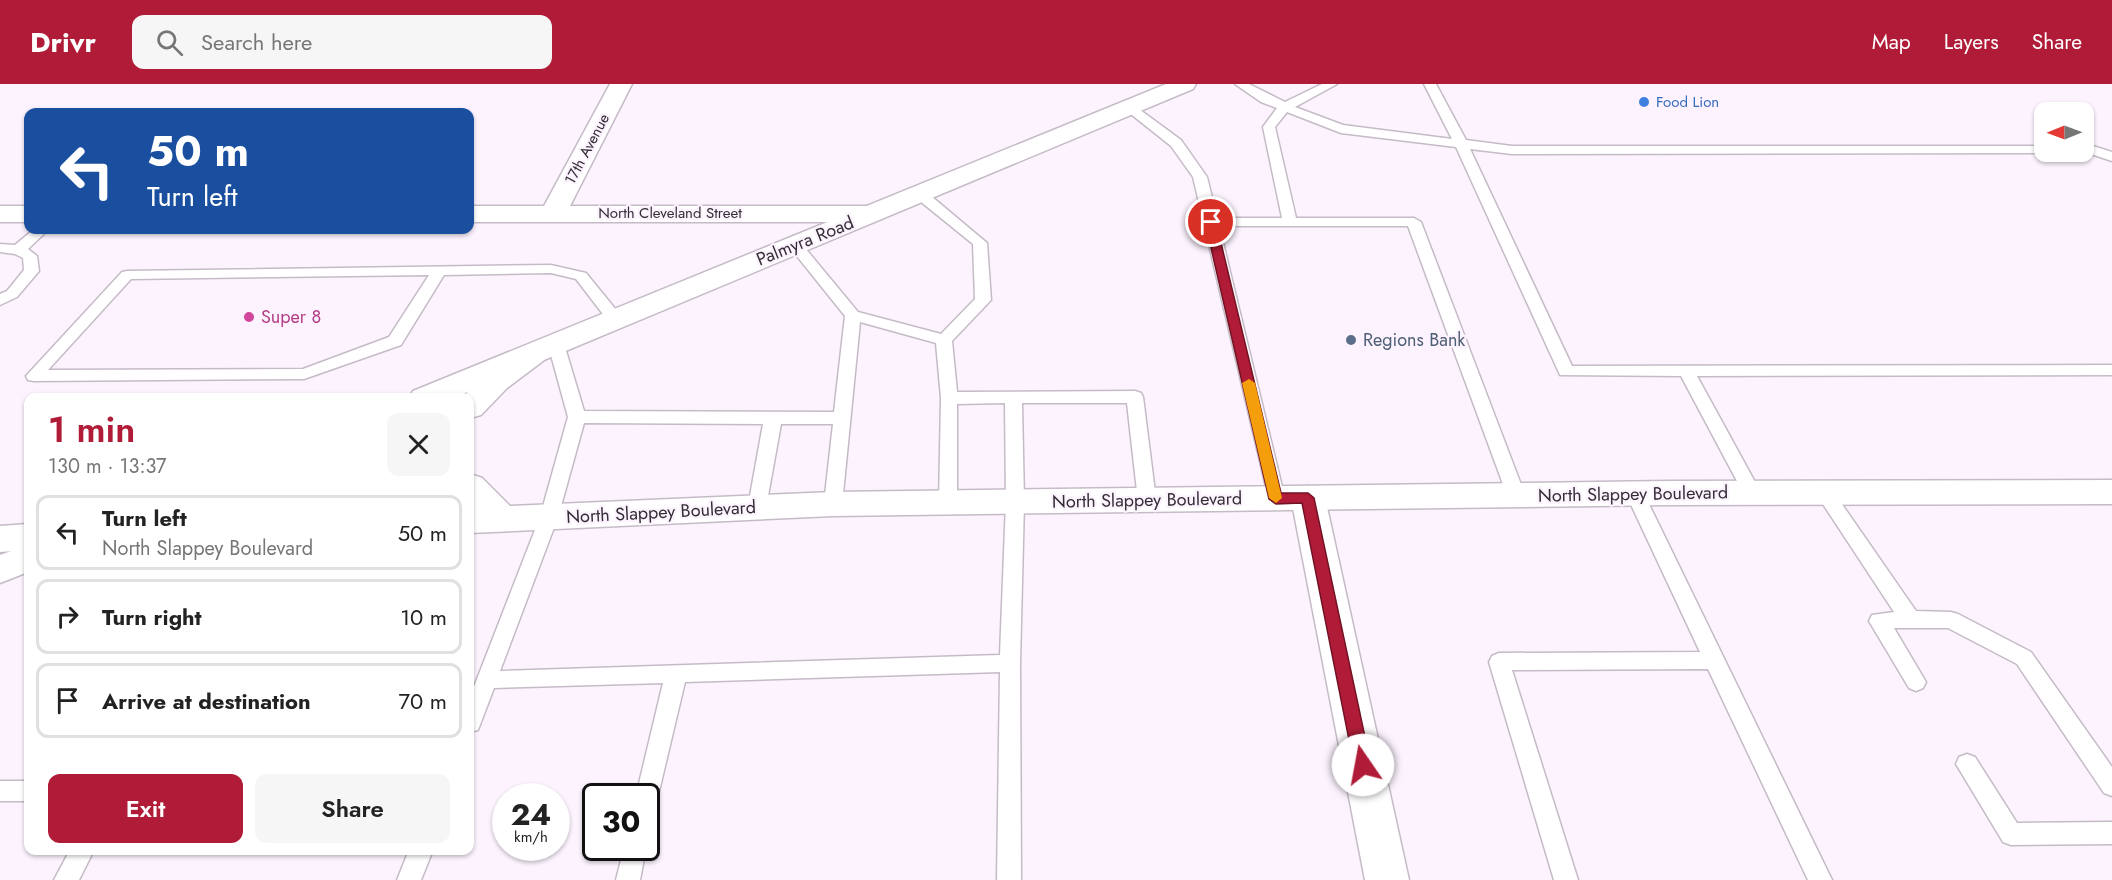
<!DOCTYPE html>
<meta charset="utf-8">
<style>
body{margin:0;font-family:Jost,sans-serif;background:#f6f6f6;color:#222;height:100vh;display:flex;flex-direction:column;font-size:22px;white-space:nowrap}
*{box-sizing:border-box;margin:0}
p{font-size:20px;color:#767676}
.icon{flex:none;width:33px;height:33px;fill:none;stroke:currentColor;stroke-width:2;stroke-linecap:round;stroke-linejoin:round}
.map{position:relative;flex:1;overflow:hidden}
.drawer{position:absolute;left:24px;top:309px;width:450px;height:462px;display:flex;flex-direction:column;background:#fff;border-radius:12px;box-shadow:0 2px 4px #0004}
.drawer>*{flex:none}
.top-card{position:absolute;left:24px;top:24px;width:450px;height:126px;border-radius:12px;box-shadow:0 2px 4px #0004;background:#1a4fa0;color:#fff;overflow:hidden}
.needle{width:39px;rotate:269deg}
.fabs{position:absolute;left:2034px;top:18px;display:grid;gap:12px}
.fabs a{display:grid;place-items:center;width:60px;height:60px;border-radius:12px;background:#fff;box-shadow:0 2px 4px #0004;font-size:30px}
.speed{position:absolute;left:492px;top:699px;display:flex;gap:12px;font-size:30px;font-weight:700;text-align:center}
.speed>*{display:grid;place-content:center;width:78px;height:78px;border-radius:50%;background:#fff;box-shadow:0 2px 4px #0004;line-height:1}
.speed small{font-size:15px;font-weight:400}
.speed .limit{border:3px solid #111;border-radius:9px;background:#fff;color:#111}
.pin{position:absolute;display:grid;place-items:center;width:51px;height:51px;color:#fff;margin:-26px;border:3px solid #fff;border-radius:50%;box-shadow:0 2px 6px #0007}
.me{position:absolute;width:66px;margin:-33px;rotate:348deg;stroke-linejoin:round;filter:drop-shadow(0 0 4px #0008)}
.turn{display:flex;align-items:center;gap:21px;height:126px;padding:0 24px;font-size:27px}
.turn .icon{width:78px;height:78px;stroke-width:2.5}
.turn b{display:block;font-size:42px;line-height:51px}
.round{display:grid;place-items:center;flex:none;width:63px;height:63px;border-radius:12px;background:#f6f6f6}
.overview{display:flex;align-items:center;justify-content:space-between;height:102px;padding:0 24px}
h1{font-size:36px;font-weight:600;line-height:45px;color:#b01c37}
.action{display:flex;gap:12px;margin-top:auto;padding:12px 24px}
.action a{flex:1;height:69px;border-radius:12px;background:#b01c37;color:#fff;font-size:24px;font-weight:600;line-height:69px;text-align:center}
.action a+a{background:#f6f6f6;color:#222}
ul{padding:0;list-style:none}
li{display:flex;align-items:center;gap:18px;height:75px;margin:0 12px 9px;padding:0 12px;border:3px solid #e0e0e0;border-radius:12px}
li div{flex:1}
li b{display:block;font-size:22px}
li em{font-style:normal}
header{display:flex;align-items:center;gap:36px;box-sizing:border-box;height:84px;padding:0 30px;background:#b01c37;color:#fff}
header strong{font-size:28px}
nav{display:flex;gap:33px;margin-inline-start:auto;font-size:21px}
.search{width:420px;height:54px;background:#f6f6f6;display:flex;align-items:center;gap:15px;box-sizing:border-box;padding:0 21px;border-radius:12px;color:#767676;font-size:22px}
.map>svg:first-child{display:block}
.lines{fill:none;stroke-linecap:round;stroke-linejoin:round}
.service-casing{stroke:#c5bbc7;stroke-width:3}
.minor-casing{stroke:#c5bbc7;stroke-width:3}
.secondary-casing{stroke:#c5bbc7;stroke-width:3}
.primary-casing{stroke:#c5bbc7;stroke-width:3}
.service{fill:#fff;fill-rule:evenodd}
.minor{fill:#fff;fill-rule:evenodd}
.secondary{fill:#fff;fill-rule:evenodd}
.primary{fill:#fff;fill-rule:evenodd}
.route{fill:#b01c37;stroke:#721224;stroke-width:1.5}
.slow{fill:#f59e0b}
.shop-dot{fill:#3f7fe0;stroke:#fcf3fe;stroke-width:2}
.hotel-dot{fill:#d1479c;stroke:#fcf3fe;stroke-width:2}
.service-dot{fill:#5c6f8a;stroke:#fcf3fe;stroke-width:2}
.labels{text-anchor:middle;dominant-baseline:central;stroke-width:4.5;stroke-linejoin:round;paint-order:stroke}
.far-shop-label{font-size:15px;fill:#366cbe;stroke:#fcf3fe;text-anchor:start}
.far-street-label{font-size:15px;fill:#322e33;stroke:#fcf3fe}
.street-label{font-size:18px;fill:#322e33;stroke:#fcf3fe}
.hotel-label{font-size:18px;fill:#b23c85;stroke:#fcf3fe;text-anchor:start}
.service-label{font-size:18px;fill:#4e5e75;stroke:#fcf3fe;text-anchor:start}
</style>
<header>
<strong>Drivr</strong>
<div class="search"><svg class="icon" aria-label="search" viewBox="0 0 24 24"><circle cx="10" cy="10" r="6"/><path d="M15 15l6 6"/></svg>Search here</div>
<nav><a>Map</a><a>Layers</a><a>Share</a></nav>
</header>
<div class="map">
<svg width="2112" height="796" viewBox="0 0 2112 796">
<rect width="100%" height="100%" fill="#fcf3fe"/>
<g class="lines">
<g class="service-casing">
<g id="service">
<path d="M1235 0H1249L1285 18 1322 0H1337L1295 23 1343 41 1452 55 1424 0H1436L1466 56 1512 62H2044V68L2049 69 1512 70 1470 65 1572 282 2112 281V291L1697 292 1761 409 1758 414 1752 416 1746 414 1681 292 1560 291 1456 63 1341 49 1287 28 1275 43 1296 134H1414L1421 138 1525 411 1522 416 1516 418 1510 416 1507 411 1408 142H1219L1285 415 1282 420 1276 422 1270 420 1193 93 1171 62 1122 23 1124 20H1132L1181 56 1207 93 1217 134H1282L1263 43 1277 24 1261 18Z"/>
<path d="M2084 62H2093L2112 68V77L2091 70 2079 69 2084 68Z"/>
<path d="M920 106 925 107 987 159 991 216 952 257 957 308 1135 307 1141 309 1143 313 1156 416 1153 421 1147 423 1141 421 1138 416 1127 319H1022L1024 418 1020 579 1021 796H997L1000 588 685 598 657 716 654 723 646 726V712H636L663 599 494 604 478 646 470 648V613L540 433 568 333 548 260 550 256H562L564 260 584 327 834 328 845 232 788 161 790 158H800L858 228 941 250 975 215 973 160 915 113 913 110ZM860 238 936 259 941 314 939 419 942 424 948 426 954 424 957 419V320L1005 319 1006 418 1000 571 500 587 558 433 584 339 763 340 748 423 751 428 757 430 763 428 766 423 781 340H833L824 420 827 425 833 427 839 425 842 420Z"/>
<path d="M33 146H48L28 165 37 172 39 187 17 213 0 221V210L7 207 24 186 23 174 15 170 0 168V160L15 161Z"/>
<path d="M551 181 586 189 621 232 623 235 621 238H609L576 195 551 189 444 191 401 261 304 295 34 297 28 296 26 292 122 188 127 187ZM429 191 389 253 303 285 48 286 131 195Z"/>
<path d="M1824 401 1830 403 1916 527 1951 528 1958 530 2031 568 2112 683V712L2104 709 2017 580 1948 544H1894L1926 598 1923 604 1916 607 1909 604 1869 537 1872 531 1894 528 1815 408 1818 403Z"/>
<path d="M1635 403 1641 405 1644 410 1832 796H1808L1708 585 1512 586 1578 796H1554L1489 578 1492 572 1499 569 1700 568 1626 410 1629 405Z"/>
<path d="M1967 670 1975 673 2017 739 2112 738V760L2011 761 2003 758 1956 680 1959 673Z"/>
<rect x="0" y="697" width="28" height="20"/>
<path d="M624 764H646L640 796H616Z"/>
<path d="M70 766H94L79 796H54Z"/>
<path d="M409 766H433L421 796H397Z"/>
</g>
</g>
<g class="minor-casing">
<g id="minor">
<path d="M610 0H632L570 122H871L880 125 884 130 880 135 871 138H470V122H544Z"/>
<rect x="0" y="122" width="28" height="16"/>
<path d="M1308 402 1320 405 1325 414 1409 796H1365L1291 414 1296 405Z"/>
</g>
</g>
<g class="secondary-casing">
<g id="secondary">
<path d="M1166 0H1196L1193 5 453 314H409L413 307Z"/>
<path d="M28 461V488L0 499V471Z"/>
</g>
</g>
<g class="primary-casing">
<g id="primary">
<path d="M533 260 543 263 548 270 543 277 507 304 481 331 470 334V314H462C482 294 505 268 533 260Z"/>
<path d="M470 390 482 394 510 422 833 408 1669 397 2112 396V420L1669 421 833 432 470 449Z"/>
<path d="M28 440V466L0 468V442Z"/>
</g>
</g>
<use href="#service" class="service"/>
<use href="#minor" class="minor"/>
<use href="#secondary" class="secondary"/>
<use href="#primary" class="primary"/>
</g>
<path class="route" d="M1211 134 1216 138 1281 409H1308L1314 414 1371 681 1369 686 1363 689 1357 686 1354 681 1302 419 1276 420 1269 415 1205 138Z"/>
<path class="slow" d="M1249 295 1255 299 1282 414 1276 419 1269 414 1242 299Z"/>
<circle class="shop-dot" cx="1644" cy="18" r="6"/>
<circle class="hotel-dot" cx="249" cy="233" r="6"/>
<circle class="service-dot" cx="1351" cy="256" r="6"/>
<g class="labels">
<g class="far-shop-label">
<text x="1656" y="18">Food Lion</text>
</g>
<g class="far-street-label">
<text transform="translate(587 65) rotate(-62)">17th Avenue</text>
<text x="670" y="129">North Cleveland Street</text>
</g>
<g class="street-label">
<text transform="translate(805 157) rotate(-22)">Palmyra Road</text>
<text transform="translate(1633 410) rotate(-1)">North Slappey Boulevard</text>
<text transform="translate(1147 416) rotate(-1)">North Slappey Boulevard</text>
<text transform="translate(661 428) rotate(-3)">North Slappey Boulevard</text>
</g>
<g class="hotel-label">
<text x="261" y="233">Super 8</text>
</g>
<g class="service-label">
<text x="1363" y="256">Regions Bank</text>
</g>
</g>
</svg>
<div class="fabs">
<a><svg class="needle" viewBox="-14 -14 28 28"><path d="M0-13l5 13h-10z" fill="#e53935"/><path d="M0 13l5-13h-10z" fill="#767676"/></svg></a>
</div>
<div class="speed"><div>24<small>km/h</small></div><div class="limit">30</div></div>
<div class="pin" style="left:1211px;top:138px;background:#d93025"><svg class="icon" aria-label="arrive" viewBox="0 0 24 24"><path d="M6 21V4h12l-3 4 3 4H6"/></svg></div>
<svg class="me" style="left:1363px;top:681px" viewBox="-20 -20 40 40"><circle r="19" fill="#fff"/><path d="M0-13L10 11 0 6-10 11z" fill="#b01c37"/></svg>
<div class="top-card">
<div class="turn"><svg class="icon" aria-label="left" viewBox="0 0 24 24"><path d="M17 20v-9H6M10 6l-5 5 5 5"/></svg><div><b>50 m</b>Turn left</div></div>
</div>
<section class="drawer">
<div class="overview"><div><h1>1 min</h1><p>130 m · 13:37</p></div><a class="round"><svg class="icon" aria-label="close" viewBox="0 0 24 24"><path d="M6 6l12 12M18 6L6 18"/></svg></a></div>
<ul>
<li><svg class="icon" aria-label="left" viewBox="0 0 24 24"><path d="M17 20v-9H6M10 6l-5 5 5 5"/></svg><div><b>Turn left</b><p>North Slappey Boulevard</p></div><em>50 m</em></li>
<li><svg class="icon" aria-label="right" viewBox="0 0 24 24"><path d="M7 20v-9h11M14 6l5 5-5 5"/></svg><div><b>Turn right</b></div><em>10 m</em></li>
<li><svg class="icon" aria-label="arrive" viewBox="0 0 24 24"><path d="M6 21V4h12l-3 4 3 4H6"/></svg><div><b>Arrive at destination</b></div><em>70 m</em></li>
</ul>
<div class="action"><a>Exit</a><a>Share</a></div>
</section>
</div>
